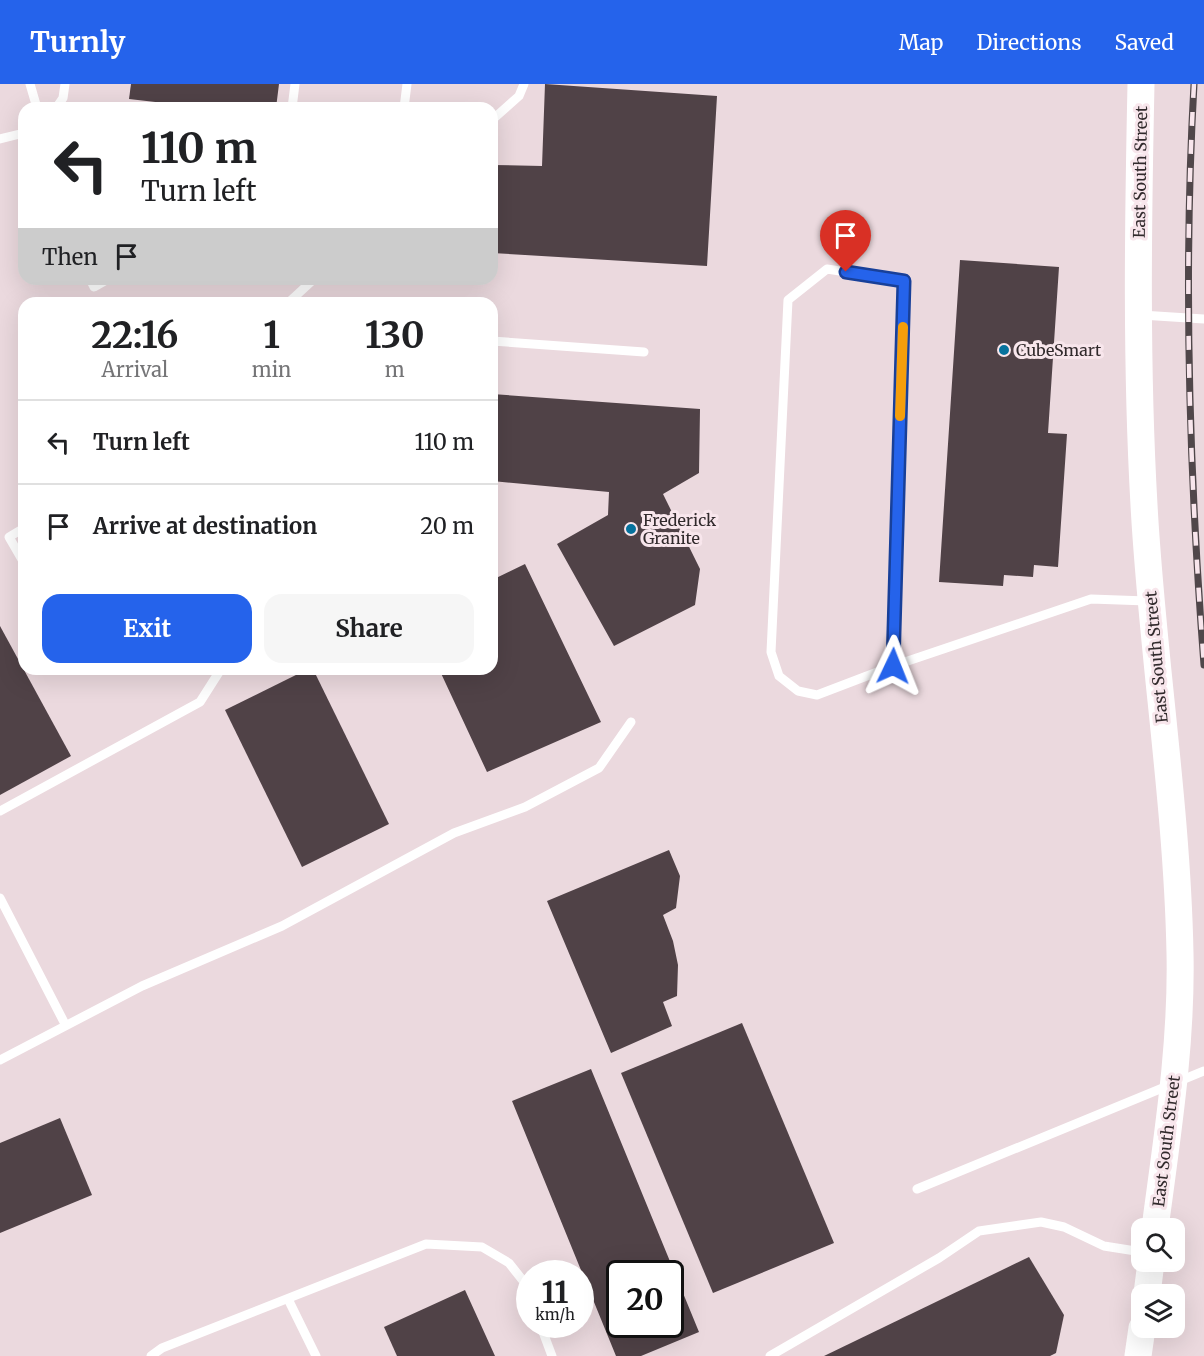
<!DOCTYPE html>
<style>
body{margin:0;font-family:Merriweather,serif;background:#f6f6f6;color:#202124;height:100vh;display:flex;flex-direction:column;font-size:22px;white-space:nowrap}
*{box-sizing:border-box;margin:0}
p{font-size:20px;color:#757577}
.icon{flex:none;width:33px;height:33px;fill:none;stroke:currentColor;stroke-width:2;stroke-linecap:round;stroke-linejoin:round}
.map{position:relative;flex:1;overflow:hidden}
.details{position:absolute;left:18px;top:213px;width:480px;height:378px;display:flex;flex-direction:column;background:#fff;border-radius:18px;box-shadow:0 6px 24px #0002}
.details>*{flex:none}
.hud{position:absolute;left:18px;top:18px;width:480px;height:183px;border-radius:18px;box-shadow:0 6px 24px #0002;background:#fff;color:#202124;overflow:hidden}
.controls{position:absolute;left:1131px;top:1134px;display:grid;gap:12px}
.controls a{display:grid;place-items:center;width:54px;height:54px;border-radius:12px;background:#fff;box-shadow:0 6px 24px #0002;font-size:30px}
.speed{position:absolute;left:516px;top:1176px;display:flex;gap:12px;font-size:30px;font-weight:700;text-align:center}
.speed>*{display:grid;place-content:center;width:78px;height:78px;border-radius:50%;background:#fff;box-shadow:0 6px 24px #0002;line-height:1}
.speed small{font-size:15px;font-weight:400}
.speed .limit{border:3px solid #111;border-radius:9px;background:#fff;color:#111}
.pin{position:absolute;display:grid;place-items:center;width:51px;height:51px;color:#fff;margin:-62px -26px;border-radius:50% 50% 50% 0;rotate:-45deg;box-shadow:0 0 6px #0007}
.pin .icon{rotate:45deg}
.me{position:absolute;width:66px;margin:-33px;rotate:2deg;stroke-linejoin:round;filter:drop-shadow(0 0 4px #0008)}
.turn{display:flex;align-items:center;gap:21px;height:126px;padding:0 24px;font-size:27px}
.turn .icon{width:78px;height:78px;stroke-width:2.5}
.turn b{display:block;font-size:42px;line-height:51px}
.then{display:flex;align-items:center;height:57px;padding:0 24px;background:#0003;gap:12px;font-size:22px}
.eta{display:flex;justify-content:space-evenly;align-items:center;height:102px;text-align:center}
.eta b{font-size:36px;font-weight:700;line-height:42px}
.action{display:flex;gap:12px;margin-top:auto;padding:12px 24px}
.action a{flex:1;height:69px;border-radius:18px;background:#2563eb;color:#fff;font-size:24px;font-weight:700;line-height:69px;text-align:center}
.action a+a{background:#f6f6f6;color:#202124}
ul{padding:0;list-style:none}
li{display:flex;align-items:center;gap:18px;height:84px;padding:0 24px;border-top:2px solid #e0e0e0}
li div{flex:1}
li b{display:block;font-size:22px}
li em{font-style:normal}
header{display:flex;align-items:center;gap:36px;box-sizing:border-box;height:84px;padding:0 30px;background:#2563eb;color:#fff}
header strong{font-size:28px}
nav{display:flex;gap:33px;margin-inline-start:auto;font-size:21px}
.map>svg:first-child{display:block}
.building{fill:#504247;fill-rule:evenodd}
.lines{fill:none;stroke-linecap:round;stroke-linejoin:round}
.lane{stroke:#fff;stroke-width:9}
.secondary{stroke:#fff;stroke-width:27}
.rail-casing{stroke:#50474a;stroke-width:7}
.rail{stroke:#f8e6ec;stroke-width:4.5;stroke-dasharray:14;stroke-linecap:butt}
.route-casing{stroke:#184099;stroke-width:15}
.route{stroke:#2563eb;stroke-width:10}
.slow{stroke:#f59e0b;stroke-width:10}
.poi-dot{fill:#06729d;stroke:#f8e6ec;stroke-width:2}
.labels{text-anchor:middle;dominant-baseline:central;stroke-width:6;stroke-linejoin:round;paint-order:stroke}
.street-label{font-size:16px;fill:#312a2c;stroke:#f8e6ec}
.poi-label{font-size:16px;fill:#312a2c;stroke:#f8e6ec;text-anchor:start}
</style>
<header>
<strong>Turnly</strong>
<nav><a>Map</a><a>Directions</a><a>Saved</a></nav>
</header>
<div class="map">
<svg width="1204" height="1272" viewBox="0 0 1204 1272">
<rect width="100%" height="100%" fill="#ebd9de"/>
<g class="building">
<path d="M131 0H279L276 24H208L129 15Z"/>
<path d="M545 0 717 12 707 182 492 169V81L542 82Z"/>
<path d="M960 176 1059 183 1048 349 1067 350 1058 483 1034 481 1033 493 1004 491 1003 502 939 498Z"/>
<path d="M492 310 700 325 699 389 663 410 700 485 695 521 614 562 557 460 608 431 609 408 492 397Z"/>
<path d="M525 480 601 638 487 688 439 585H492V496Z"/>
<path d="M0 542 71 672 0 711Z"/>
<path d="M308 585H313L389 740 302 783 225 626Z"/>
<path d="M669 766 680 792 676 824 663 831 673 857 678 881 677 912 663 918 672 942 611 969 547 817Z"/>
<path d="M742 939 834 1159 713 1209 621 989Z"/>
<path d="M591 985 699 1248 641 1272H616L512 1017ZM620 1190H670V1240H620Z"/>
<path d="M60 1034 92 1111 0 1149V1059Z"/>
<path d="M1029 1173 1064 1231 1056 1269 1050 1272H824Z"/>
<path d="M465 1206 495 1272H397L384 1243Z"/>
</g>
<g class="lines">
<g class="lane">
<path d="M30 0 37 24"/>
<path d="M56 24 63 14 65 0"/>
<path d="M292 24 295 0"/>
<path d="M404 24 407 0"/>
<path d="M492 36 519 12 524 0"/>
<path d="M0 55 24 49"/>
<path d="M90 195 94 203 108 195"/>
<path d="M288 219 314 195"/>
<path d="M1141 231 1204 235"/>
<path d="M492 257 644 268"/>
<path d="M24 444 9 453 24 479"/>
<path d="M893 582 817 611 798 607 779 592 771 568 788 216 827 185 904 197 893 582 1091 515 1147 517"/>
<path d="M0 727 200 618 221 585"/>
<path d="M0 814 65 940"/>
<path d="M0 976 142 902 282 842 454 749 525 723 599 684 631 638"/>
<path d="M917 1105 1204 987"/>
<path d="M288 1215 316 1272"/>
<path d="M540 1240 552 1272"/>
<path d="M151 1272 162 1264 426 1160 482 1163 509 1179 524 1198 530 1213"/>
<path d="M770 1272 939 1174 979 1147 1041 1138 1064 1143 1104 1162 1142 1168"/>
</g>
<g class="secondary">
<path d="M1141 0C1138 140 1136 281 1144 421 1152 570 1177 719 1180 869 1182 961 1167 1053 1155 1144"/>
<path d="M1147 1210 1151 1178"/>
<path d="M1138 1272 1142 1244"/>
</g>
<g class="rail-casing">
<path id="rail" d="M1194 0C1183 194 1189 387 1204 581"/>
</g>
<use href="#rail" class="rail"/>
</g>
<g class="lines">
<g class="route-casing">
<path id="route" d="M846 188 904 197 893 582"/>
</g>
<use href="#route" class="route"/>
<path class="slow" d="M900 332 903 243"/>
</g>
<g class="poi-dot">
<circle cx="1004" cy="266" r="6"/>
<circle cx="631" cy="445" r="6"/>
</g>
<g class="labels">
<g class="street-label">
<text transform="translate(1140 88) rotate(-89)">East South Street</text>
<text transform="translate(1156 573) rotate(-95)">East South Street</text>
<text transform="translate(1166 1057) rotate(-83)">East South Street</text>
</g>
<g class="poi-label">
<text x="1016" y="266">CubeSmart</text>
<text x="643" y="436">Frederick<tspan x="643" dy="18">Granite</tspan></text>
</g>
</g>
</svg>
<div class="controls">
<a><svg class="icon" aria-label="search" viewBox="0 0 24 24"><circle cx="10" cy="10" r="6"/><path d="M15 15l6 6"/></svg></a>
<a><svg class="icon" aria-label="layers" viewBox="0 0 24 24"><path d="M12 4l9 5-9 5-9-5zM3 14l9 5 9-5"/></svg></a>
</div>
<div class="speed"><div>11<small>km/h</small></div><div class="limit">20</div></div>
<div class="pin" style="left:846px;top:188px;background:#d93025"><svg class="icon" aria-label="arrive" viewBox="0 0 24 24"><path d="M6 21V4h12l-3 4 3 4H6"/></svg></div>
<svg class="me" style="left:893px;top:582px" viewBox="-20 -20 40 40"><path d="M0-17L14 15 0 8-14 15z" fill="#2563eb" stroke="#fff" stroke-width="4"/></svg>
<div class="hud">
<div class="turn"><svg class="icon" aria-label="left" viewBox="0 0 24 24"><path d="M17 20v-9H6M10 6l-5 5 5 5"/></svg><div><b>110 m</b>Turn left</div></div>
<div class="then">Then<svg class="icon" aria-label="arrive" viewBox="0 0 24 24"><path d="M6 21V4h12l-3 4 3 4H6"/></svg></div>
</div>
<section class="details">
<div class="eta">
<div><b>22:16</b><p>Arrival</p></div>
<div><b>1</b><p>min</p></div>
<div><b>130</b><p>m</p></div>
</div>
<ul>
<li><svg class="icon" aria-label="left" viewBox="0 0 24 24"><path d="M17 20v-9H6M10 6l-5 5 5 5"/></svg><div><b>Turn left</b></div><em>110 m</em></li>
<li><svg class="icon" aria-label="arrive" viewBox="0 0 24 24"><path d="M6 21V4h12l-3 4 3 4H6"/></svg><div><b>Arrive at destination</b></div><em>20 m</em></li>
</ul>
<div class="action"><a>Exit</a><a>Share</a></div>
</section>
</div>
